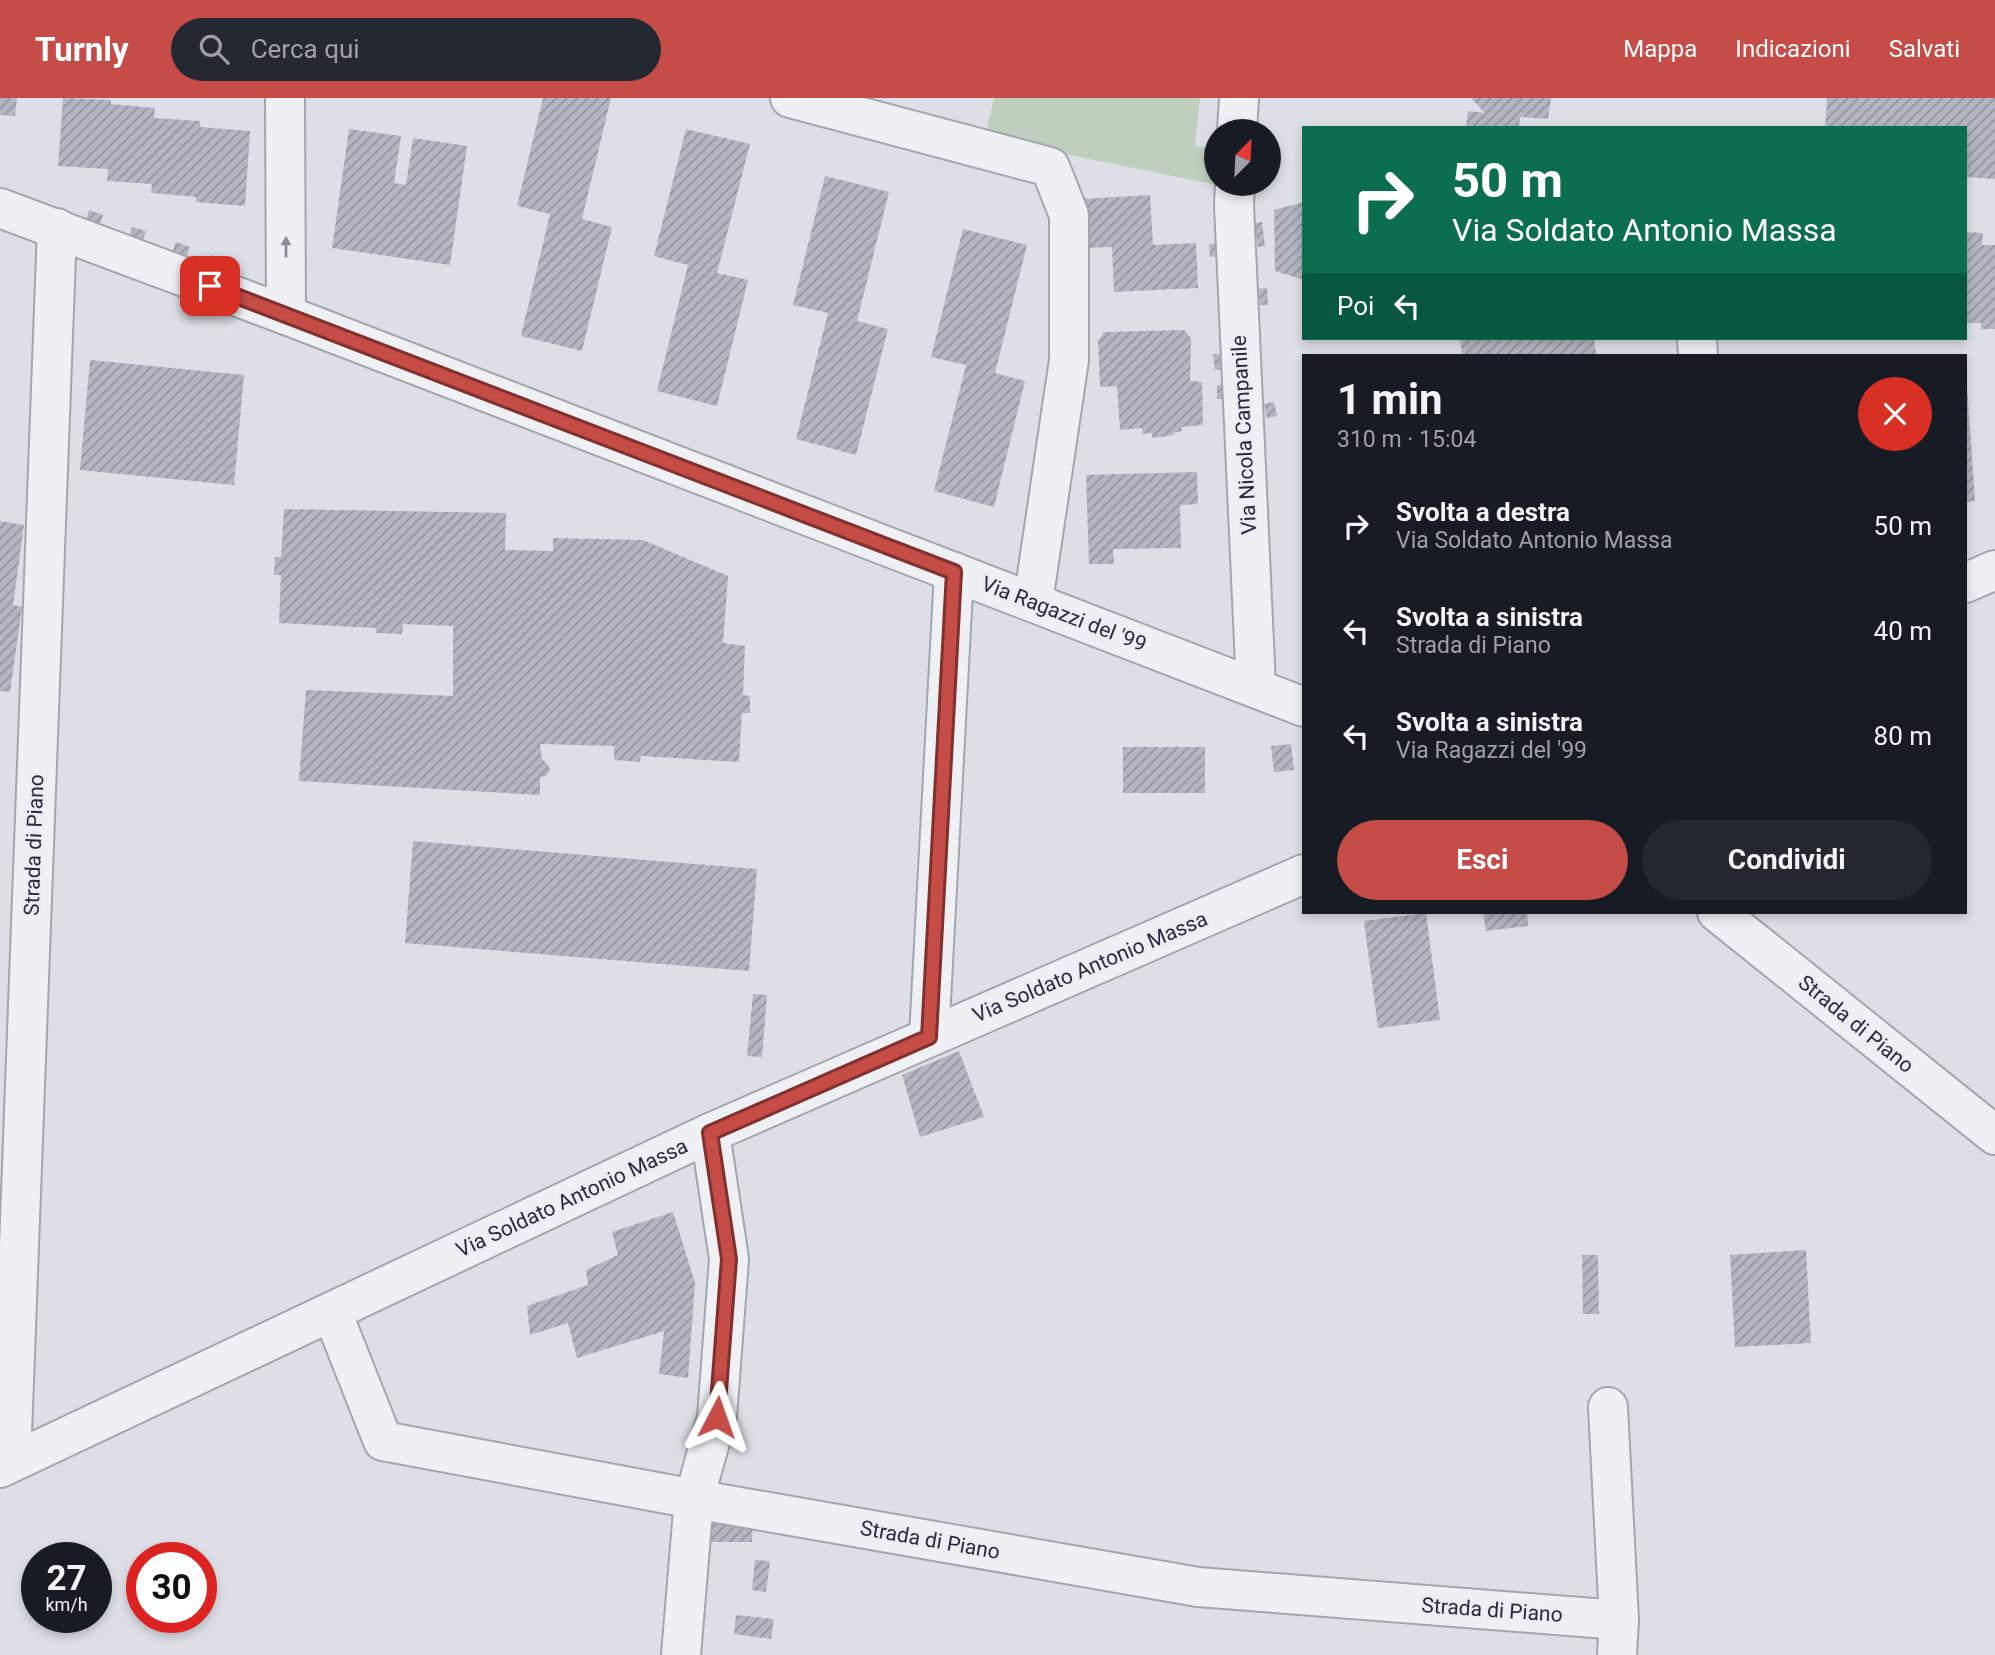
<!DOCTYPE html>
<html lang="it">
<meta charset="utf-8">
<style>
body{margin:0;font-family:Roboto,sans-serif;background:#242831;color:#f1f3f6;height:100vh;display:flex;flex-direction:column;font-size:26px;white-space:nowrap}
*{box-sizing:border-box;margin:0}
p{font-size:23px;color:#9ea1a6}
.icon{flex:none;width:38px;height:38px;fill:none;stroke:currentColor;stroke-width:2;stroke-linecap:round;stroke-linejoin:round}
.map{position:relative;flex:1;overflow:hidden}
.drawer{position:absolute;left:1302px;top:256px;width:665px;height:560px;display:flex;flex-direction:column;background:#171b24;border-radius:0px;box-shadow:0 4px 10px #0003}
.drawer>*{flex:none}
.banner{position:absolute;left:1302px;top:28px;width:665px;height:214px;border-radius:0px;box-shadow:0 4px 10px #0003;background:#0b6e4f;color:#fff;overflow:hidden}
.needle{width:46px;rotate:24deg}
.tools{position:absolute;left:1204px;top:21px;display:grid;gap:14px}
.tools a{display:grid;place-items:center;width:77px;height:77px;border-radius:50%;background:#171b24;box-shadow:0 4px 10px #0003;font-size:35px}
.speed{position:absolute;left:21px;top:1444px;display:flex;gap:14px;font-size:35px;font-weight:700;text-align:center}
.speed>*{display:grid;place-content:center;width:91px;height:91px;border-radius:50%;background:#171b24;box-shadow:0 4px 10px #0003;line-height:1}
.speed small{font-size:18px;font-weight:400}
.speed .limit{border:10px solid #d22;background:#fff;color:#111}
.pin{position:absolute;display:grid;place-items:center;width:60px;height:60px;color:#fff;margin:-30px;border-radius:14px;box-shadow:0 4px 10px #0006}
.me{position:absolute;width:77px;margin:-38px;rotate:4deg;stroke-linejoin:round;filter:drop-shadow(0 0 5px #0008)}
.turn{display:flex;align-items:center;gap:24px;height:147px;padding:0 35px;font-size:32px}
.turn .icon{width:91px;height:91px;stroke-width:2.5}
.turn b{display:block;font-size:49px;line-height:60px}
.then{display:flex;align-items:center;height:66px;padding:0 35px;background:#0003;gap:14px;font-size:26px}
.round{display:grid;place-items:center;flex:none;width:74px;height:74px;border-radius:37px;background:#242831}
.headline{display:flex;align-items:center;justify-content:space-between;height:119px;padding:0 35px}
h1{font-size:42px;font-weight:700;line-height:52px}
.action{display:flex;gap:14px;margin-top:auto;padding:14px 35px}
.action a{flex:1;height:80px;border-radius:42px;background:#c54c47;color:#fff;font-size:28px;font-weight:700;line-height:80px;text-align:center}
.action a+a{background:#242831;color:#f1f3f6}
ul{padding:0;list-style:none}
li{display:flex;align-items:center;gap:21px;height:105px;padding:0 35px}
li div{flex:1}
li b{display:block;font-size:26px}
li em{font-style:normal}
header{display:flex;align-items:center;gap:42px;box-sizing:border-box;height:98px;padding:0 35px;background:#c54c47;color:#fff}
header strong{font-size:33px}
nav{display:flex;gap:38px;margin-inline-start:auto;font-size:24px}
.search{width:490px;height:63px;background:#242831;display:flex;align-items:center;gap:18px;box-sizing:border-box;padding:0 24px;border-radius:38px;color:#9ea1a6;font-size:26px}
.map>svg:first-child{display:block}
.green{fill:#bfcfbe}
.building{fill:url(#building-hatch)}
.lines{fill:none;stroke-linecap:round;stroke-linejoin:round}
.street-casing{stroke:#a3a5af;stroke-width:42}
.street{stroke:#eff0f4;stroke-width:38}
.oneway{fill:#8b8e98}
.route-casing{stroke:#80312e;stroke-width:18}
.route{stroke:#c54c47;stroke-width:12}
.labels{text-anchor:middle;dominant-baseline:central;stroke-width:5;stroke-linejoin:round;paint-order:stroke}
.street-label{font-size:21px;fill:#272b3b;stroke:#ecedf4}
</style>
<header>
<strong>Turnly</strong>
<div class="search"><svg class="icon" aria-label="search" viewBox="0 0 24 24"><circle cx="10" cy="10" r="6"/><path d="M15 15l6 6"/></svg>Cerca qui</div>
<nav><a>Mappa</a><a>Indicazioni</a><a>Salvati</a></nav>
</header>
<div class="map">
<svg width="1995" height="1557" viewBox="0 0 1995 1557">
<defs>
<pattern id="building-hatch" width="6" height="6" patternUnits="userSpaceOnUse" patternTransform="scale(1.75)"><rect width="6" height="6" fill="#b4b7c2"/><path d="M-1 1l2-2M0 6l6-6M5 7l2-2" fill="none" stroke="#92959f"/></pattern>
</defs>
<rect width="100%" height="100%" fill="#dddee6"/>
<path class="green" d="M994 0H1200L1195 48 1216 52V86L1222 88 985 40Z"/>
<g class="building">
<path d="M0 0H17L15 18 0 17Z"/>
<path d="M63 0 111 2V6L155 10 154 20 200 23V29L250 33 245 108 196 104V99L151 95 152 86 107 83 108 71 58 68Z"/>
<path d="M543 0H611L582 121 612 129 582 253 521 238 550 116 517 108Z"/>
<path d="M1471 0H1551L1548 21 1520 19 1519 30H1466L1468 13 1485 15Z"/>
<path d="M1827 0H1995V81L1965 79V30H1825Z"/>
<path d="M349 31 401 38 394 85 406 87 413 40 467 48 450 167 332 150Z"/>
<path d="M686 31 750 46 717 175 748 182 717 308 657 293 688 167 654 158Z"/>
<path d="M825 78 889 94 857 223 888 231 856 357 796 341 828 215 793 207Z"/>
<path d="M1150 97 1153 147 1196 145 1198 190 1114 194 1112 149 1084 150 1082 101Z"/>
<path d="M1304 104V182L1275 173 1274 112Z"/>
<path d="M89 112 103 117 99 130 85 125Z"/>
<path d="M1262 124 1265 148 1258 149 1254 125Z"/>
<path d="M132 129 146 133 142 145 129 141Z"/>
<path d="M963 131 1027 147 995 275 1025 283 994 409 934 393 966 267 931 259Z"/>
<path d="M1965 134 1983 135 1982 147H1995V231H1981V225H1965Z"/>
<path d="M176 144 190 149 185 163 171 158Z"/>
<path d="M1218 145 1219 158 1210 159 1209 146Z"/>
<path d="M211 157 224 161 221 173 207 169Z"/>
<path d="M1267 190 1268 207H1260L1258 191Z"/>
<path d="M1184 232 1191 240 1190 283 1202 284 1203 327 1181 329 1182 333 1173 335 1174 337 1153 340 1151 335 1142 336V330L1120 332 1117 288 1100 289 1098 243 1104 234Z"/>
<path d="M1460 240H1594L1596 257H1462Z"/>
<path d="M1213 256H1225L1226 271 1215 272Z"/>
<path d="M90 262 244 277 234 387 80 372Z"/>
<path d="M1217 287H1225L1226 301H1217Z"/>
<path d="M1967 288 1975 403 1965 404V289Z"/>
<path d="M1274 304 1277 318 1267 320 1264 306Z"/>
<path d="M1197 374 1198 406 1180 407 1181 450 1113 451 1114 466H1089L1086 377Z"/>
<path d="M284 411 506 415 505 452 553 453V440L643 442 728 478 723 545 745 548 743 597 750 598V615H742L739 664 641 658 640 664 614 662V648L540 646 542 661 548 667 550 672 546 678 540 679V697L299 683 306 592 453 598V528L403 526 402 536 376 535V530L279 525 281 477H274L275 459H281Z"/>
<path d="M0 423 24 427 13 507 22 509 10 594 0 593Z"/>
<path d="M1291 646 1294 672 1274 674 1271 648Z"/>
<rect x="1123" y="649" width="82" height="46"/>
<path d="M413 743 757 771 749 873 405 845Z"/>
<path d="M1483 814H1527L1528 828 1486 833Z"/>
<path d="M1426 815 1440 922 1378 930 1364 823Z"/>
<path d="M753 896 767 897 762 959 747 958Z"/>
<path d="M959 953 984 1019 920 1039 902 977Z"/>
<path d="M673 1114 695 1185 688 1280 659 1276 664 1233 577 1260 568 1225 530 1237 527 1208 588 1187 586 1172 618 1157 612 1134Z"/>
<path d="M1806 1152 1811 1245 1735 1249 1730 1157Z"/>
<path d="M1582 1157H1598L1599 1216H1583Z"/>
<path d="M711 1422 753 1423 752 1444H711Z"/>
<path d="M755 1462 770 1463 766 1494 752 1492Z"/>
<path d="M736 1517 774 1521 771 1541 734 1536Z"/>
</g>
<g class="lines">
<g class="street-casing">
<g id="street">
<path d="M285 0 286 217"/>
<path d="M790 0 1050 69 1069 117V262L1033 504"/>
<path d="M1237 33 1239 0"/>
<path d="M1235 86 1234 107 1256 589"/>
<path d="M0 110 286 217 1304 609"/>
<path d="M1697 240 1698 257"/>
<path d="M1965 485 1995 472"/>
<path d="M1717 814 1995 1037"/>
<path d="M929 939 954 474"/>
<path d="M332 1214 383 1343 694 1401 1198 1489 1619 1522"/>
<path d="M1608 1309 1619 1522 1617 1557"/>
<path d="M11 1363 57 130"/>
<path d="M0 1370 710 1035 1304 776"/>
<path d="M681 1557 694 1401 717 1319 729 1161 710 1035"/>
</g>
</g>
<use href="#street" class="street"/>
</g>
<defs><path id="oneway-solid" d="M-6-.8H1V-3.2L6.5 0L1 3.2V.8H-6Z" transform="scale(1.75)"/></defs>
<use class="oneway" href="#oneway-solid" transform="translate(286 149) rotate(-90)"/>
<g class="lines">
<g class="route-casing">
<path id="route" d="M210 188 954 474 929 939 710 1035 729 1161 717 1319"/>
</g>
<use href="#route" class="route"/>
</g>
<g class="labels">
<g class="street-label">
<text transform="translate(1244 337) rotate(-93)">Via Nicola Campanile</text>
<text transform="translate(1064 516) rotate(21)">Via Ragazzi del '99</text>
<text transform="translate(34 747) rotate(-88)">Strada di Piano</text>
<text transform="translate(1090 869) rotate(-23)">Via Soldato Antonio Massa</text>
<text transform="translate(1856 926) rotate(39)">Strada di Piano</text>
<text transform="translate(572 1100) rotate(-25)">Via Soldato Antonio Massa</text>
<text transform="translate(930 1442) rotate(10)">Strada di Piano</text>
<text transform="translate(1492 1512) rotate(4)">Strada di Piano</text>
</g>
</g>
</svg>
<div class="tools">
<a><svg class="needle" viewBox="-14 -14 28 28"><path d="M0-13l5 13h-10z" fill="#e53935"/><path d="M0 13l5-13h-10z" fill="#9ea1a6"/></svg></a>
</div>
<div class="speed"><div>27<small>km/h</small></div><div class="limit">30</div></div>
<div class="pin" style="left:210px;top:188px;background:#d93025"><svg class="icon" aria-label="arrive" viewBox="0 0 24 24"><path d="M6 21V4h12l-3 4 3 4H6"/></svg></div>
<svg class="me" style="left:717px;top:1319px" viewBox="-20 -20 40 40"><path d="M0-17L14 15 0 8-14 15z" fill="#c54c47" stroke="#fff" stroke-width="4"/></svg>
<div class="banner">
<div class="turn"><svg class="icon" aria-label="right" viewBox="0 0 24 24"><path d="M7 20v-9h11M14 6l5 5-5 5"/></svg><div><b>50 m</b>Via Soldato Antonio Massa</div></div>
<div class="then">Poi<svg class="icon" aria-label="left" viewBox="0 0 24 24"><path d="M17 20v-9H6M10 6l-5 5 5 5"/></svg></div>
</div>
<section class="drawer">
<div class="headline"><div><h1>1 min</h1><p>310 m · 15:04</p></div><a class="round" style="background:#d93025;color:#fff"><svg class="icon" aria-label="close" viewBox="0 0 24 24"><path d="M6 6l12 12M18 6L6 18"/></svg></a></div>
<ul>
<li><svg class="icon" aria-label="right" viewBox="0 0 24 24"><path d="M7 20v-9h11M14 6l5 5-5 5"/></svg><div><b>Svolta a destra</b><p>Via Soldato Antonio Massa</p></div><em>50 m</em></li>
<li><svg class="icon" aria-label="left" viewBox="0 0 24 24"><path d="M17 20v-9H6M10 6l-5 5 5 5"/></svg><div><b>Svolta a sinistra</b><p>Strada di Piano</p></div><em>40 m</em></li>
<li><svg class="icon" aria-label="left" viewBox="0 0 24 24"><path d="M17 20v-9H6M10 6l-5 5 5 5"/></svg><div><b>Svolta a sinistra</b><p>Via Ragazzi del '99</p></div><em>80 m</em></li>
</ul>
<div class="action"><a>Esci</a><a>Condividi</a></div>
</section>
</div>
